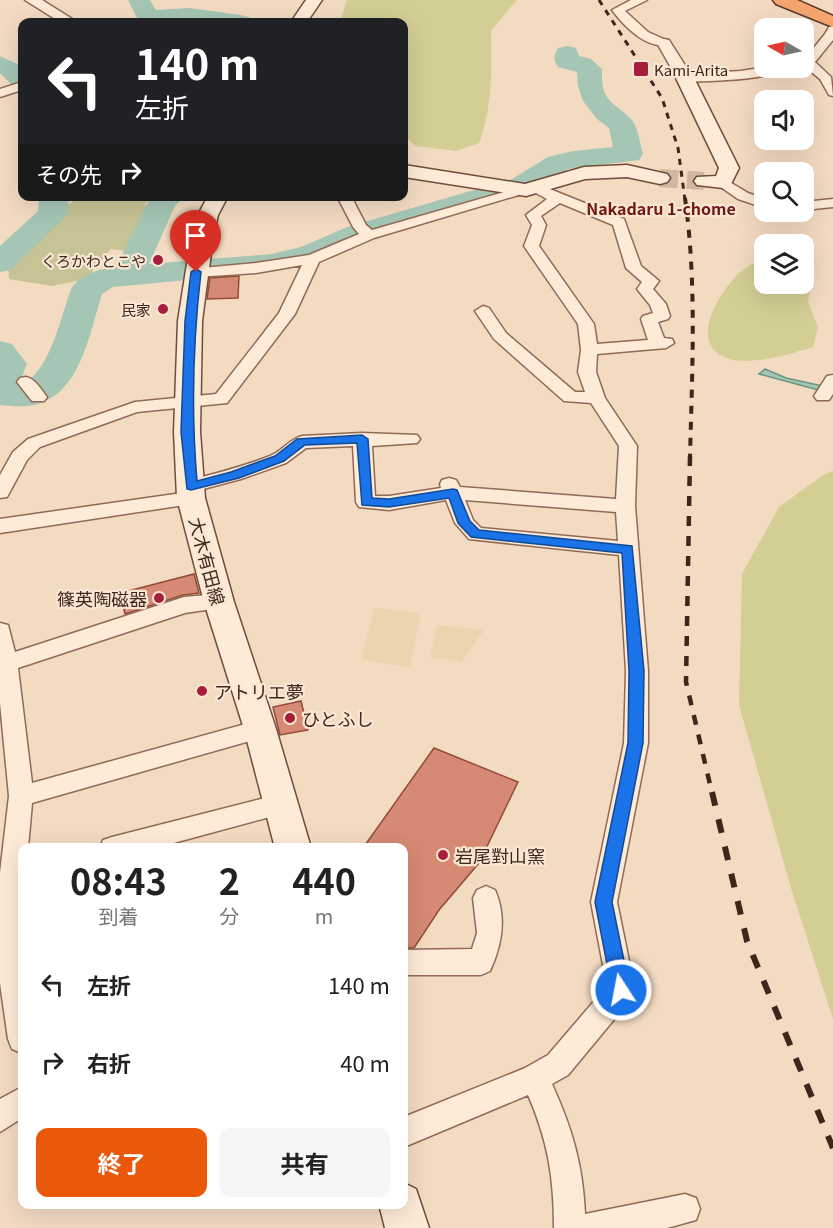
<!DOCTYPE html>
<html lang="ja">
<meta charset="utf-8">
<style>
body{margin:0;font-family:Georgia,"Noto Sans JP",serif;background:#f6f6f6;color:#222;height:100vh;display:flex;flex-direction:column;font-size:22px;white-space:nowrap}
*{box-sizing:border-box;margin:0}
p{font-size:20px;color:#767676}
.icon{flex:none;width:33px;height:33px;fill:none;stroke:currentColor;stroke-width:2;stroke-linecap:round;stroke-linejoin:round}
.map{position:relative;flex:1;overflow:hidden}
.panel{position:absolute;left:18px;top:843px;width:390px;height:366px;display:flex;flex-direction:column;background:#fff;border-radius:12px;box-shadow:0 6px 24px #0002}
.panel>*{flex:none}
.guide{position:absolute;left:18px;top:18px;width:390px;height:183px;border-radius:12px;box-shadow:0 6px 24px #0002;background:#202124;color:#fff;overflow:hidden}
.needle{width:39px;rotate:279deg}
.controls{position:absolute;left:754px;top:18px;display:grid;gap:12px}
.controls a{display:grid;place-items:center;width:60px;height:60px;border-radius:12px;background:#fff;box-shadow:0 6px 24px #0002;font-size:30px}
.pin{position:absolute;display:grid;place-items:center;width:51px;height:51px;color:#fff;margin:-62px -26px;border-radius:50% 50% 50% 0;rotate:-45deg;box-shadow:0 0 6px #0007}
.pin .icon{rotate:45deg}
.me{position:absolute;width:66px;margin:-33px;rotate:349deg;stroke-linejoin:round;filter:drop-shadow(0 0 4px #0008)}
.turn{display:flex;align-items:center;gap:21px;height:126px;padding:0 18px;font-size:27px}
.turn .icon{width:78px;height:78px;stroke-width:2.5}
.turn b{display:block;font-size:42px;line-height:51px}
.then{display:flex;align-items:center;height:57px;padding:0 18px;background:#0003;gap:12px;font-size:22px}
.eta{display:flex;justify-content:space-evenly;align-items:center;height:102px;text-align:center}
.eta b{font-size:36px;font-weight:700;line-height:42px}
.action{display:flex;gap:12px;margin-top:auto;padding:12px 18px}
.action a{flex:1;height:69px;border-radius:12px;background:#ea580c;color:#fff;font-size:24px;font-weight:700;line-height:69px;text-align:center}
.action a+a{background:#f6f6f6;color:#222}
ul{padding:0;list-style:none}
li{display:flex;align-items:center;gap:18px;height:78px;padding:0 18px}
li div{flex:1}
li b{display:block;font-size:22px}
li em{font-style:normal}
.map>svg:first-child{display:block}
.farmland{fill:#ead5ae}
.green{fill:#d3ce94}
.cemetery{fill:#c7c394}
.water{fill:#a5c6b5;stroke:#6a9582;stroke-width:1.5}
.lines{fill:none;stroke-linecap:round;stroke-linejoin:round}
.river{fill:#a5c6b5;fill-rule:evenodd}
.building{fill:#d68973;stroke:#934b39;stroke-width:1.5}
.secondary-tunnel{stroke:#cfb7a1;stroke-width:18;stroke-dasharray:18 9;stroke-linecap:butt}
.minor-casing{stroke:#906a56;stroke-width:3}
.tertiary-casing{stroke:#906a56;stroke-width:3}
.secondary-casing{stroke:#724b39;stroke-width:3}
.trunk-casing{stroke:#5d392b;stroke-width:3}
.minor{fill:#fdead7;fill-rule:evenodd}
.tertiary{fill:#fdead7;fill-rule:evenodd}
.secondary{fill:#fdead7;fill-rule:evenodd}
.trunk{fill:#f4a66e;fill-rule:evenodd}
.rail-far3{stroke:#3e261c;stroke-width:3;stroke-dasharray:6 6;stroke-linecap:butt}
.rail-far2{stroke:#3e261c;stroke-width:4;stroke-dasharray:8 8;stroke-linecap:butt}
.rail-far1{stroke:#3e261c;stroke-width:4.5;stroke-dasharray:10 10;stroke-linecap:butt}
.rail{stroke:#3e261c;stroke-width:6;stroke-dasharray:14 14;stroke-linecap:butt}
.route{fill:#1a73e8;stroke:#114b97;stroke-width:1.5}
.poi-dot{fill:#a71e3b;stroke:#fae7d3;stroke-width:2}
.labels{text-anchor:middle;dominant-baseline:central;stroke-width:4.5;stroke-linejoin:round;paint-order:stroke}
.far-poi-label{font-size:15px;fill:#3e261c;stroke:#fae7d3;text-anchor:end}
.far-neighbourhood-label{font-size:16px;font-weight:bold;fill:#701716;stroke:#fae7d3}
.street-label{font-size:18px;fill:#3e261c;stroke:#fae7d3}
.poi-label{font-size:18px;fill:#3e261c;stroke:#fae7d3;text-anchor:start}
</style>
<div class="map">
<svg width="833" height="1228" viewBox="0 0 833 1228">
<rect width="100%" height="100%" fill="#f3dbc2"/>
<g class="farmland">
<path d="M375 608 421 613 410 667 361 660Z"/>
<path d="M437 625 484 630 461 662 430 657Z"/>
</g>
<g class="green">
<path d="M347 0H517L491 31C492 65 492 112 479 143L456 151 416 146 404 136V22H340Z"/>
<path d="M804 252 815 260 808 302 818 327 813 347C790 354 735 372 715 351 695 331 722 290 738 274 746 267 755 262 765 257V284H804Z"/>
<path d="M833 471V1019L791 888 739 705 742 574 779 507 823 475Z"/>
</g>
<path class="cemetery" d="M77 197H151L144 205 152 207 125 251 111 249 86 279 52 286 9 279 8 264Z"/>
<path class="water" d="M765 369 786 378 823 386 822 391 759 374Z"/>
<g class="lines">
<g class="river">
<path d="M128 0H150L156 10 189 8 241 15 249 17 253 22H139Z"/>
<path d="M567 46 576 48 579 56 591 59 602 69C601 103 611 99 631 119 638 126 640 144 643 154L639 160 568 169 532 191 369 239 310 264 271 272 113 287 102 294C90 331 82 388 41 403 28 408 13 406 0 405V341L12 344 27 364 19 384C48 380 62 313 71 289 81 274 98 269 116 267L151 196H185L175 206 149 264 271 254 301 247 347 227 512 179 548 157 573 151 613 147 609 128 597 119 583 101 578 86 577 72 558 67C553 60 554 55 558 48Z"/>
<path d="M0 56 22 66V88L13 86 0 73Z"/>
<path d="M39 196H69L68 214 11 270 0 272V246L38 211Z"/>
</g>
</g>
<g class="building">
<path d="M239 276 238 298 207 299 210 278Z"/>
<path d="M194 574 199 593 183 595 125 614 120 593Z"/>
<path d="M301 701 308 730 280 735 273 707Z"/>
<path d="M434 748 518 782 479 863 439 910 414 948H404V848H363Z"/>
</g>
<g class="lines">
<path class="secondary-tunnel" d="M660 178 704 181"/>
<g class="minor-casing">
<g id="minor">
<path d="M631 0H647L625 11 648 32 668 41V45C646 49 624 26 612 10Z"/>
<path d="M833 26V40L815 62 831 77 833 96 829 95 820 79 804 66V60L825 34 829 27Z"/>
<path d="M765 67 788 68C774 80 706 81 685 82L679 78 685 74 741 71Z"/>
<path d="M22 82V90L0 97V89Z"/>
<path d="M723 178 748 193 765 199V208L738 199 718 185 716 182 718 179Z"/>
<path d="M535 183 624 219 641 266 659 281 653 289 666 304 670 316 668 319 658 322 664 338 672 339 674 343 666 348 597 354 596 372 605 398 637 446 635 506 648 671V743L617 902 635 990 631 999 568 1075 552 1084C572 1128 583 1165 585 1214L685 1194 696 1198 700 1209 696 1220 667 1228H554C554 1178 548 1141 528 1095L404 1147V1117L525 1068 548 1055 607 986 591 902 624 743 626 671 619 555 469 539 455 523 446 500 389 510 359 507 356 502 353 446 306 448 286 463 241 479 192 492 198 493 201 498 198 503 191 504 0 533V519L189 492 184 490 182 486 184 482C213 474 243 467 270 456 282 451 290 439 302 436L362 433 417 435 420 439 417 443 372 446 375 496H389L441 488 440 484 442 480 449 478 456 480 460 487 616 499 619 446 591 403 564 401 494 339 475 311 483 306 489 308 506 333 575 392H585L578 372 581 350 578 324 524 246 532 225 526 215 547 199 532 191 374 238 319 262 295 314 227 403 137 412 40 447 27 460 7 497 0 498V475L13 452 28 439 135 402 216 394 279 313 302 265 256 273 196 277 191 275 188 272 191 269 256 263 309 255 359 234 353 227 337 196H351L366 225 372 230ZM560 203 613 225 626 268 642 282 637 289 650 305 653 313 643 316 641 319 648 340 597 344 594 324 539 246 546 225 541 216ZM465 500 616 512 618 541 481 528 473 520Z"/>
<path d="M833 199V207L804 210V202Z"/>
<path d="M833 375V394L829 400H817L814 396 827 376Z"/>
<path d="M26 377C35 379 41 389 47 397L44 401H32L17 382 20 378Z"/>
<path d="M219 594 226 597 229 602 226 607 185 613 18 668 32 783 260 720 268 722 271 729 268 736 260 738 32 803 28 848H22V1053L12 1049 8 1039 0 983V873L9 796 0 703V623L8 625 15 652 184 597Z"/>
<path d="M281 794 290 797 293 804 290 811 281 814 155 848H100L103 840 112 837Z"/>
<path d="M486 886 495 890C507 917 502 945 490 971L481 975H404V950L472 949 477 933 473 898 477 890Z"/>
<path d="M22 1087V1118L0 1132V1099Z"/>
</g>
</g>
<g class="tertiary-casing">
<g id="tertiary">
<path d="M25 0H42L77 22H60Z"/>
<path d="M664 39 669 40 693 78 691 81H679L677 78 657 43Z"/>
</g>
</g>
<g class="secondary-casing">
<g id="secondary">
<path d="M306 0H322L307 22H291Z"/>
<path d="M685 73 691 74 694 78 739 168 730 186 723 188 697 185 694 181 697 177 716 176 719 168 676 78 679 74Z"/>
<path d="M404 165 525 184 584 167 627 165 667 174 670 178 667 182 660 184 627 177 585 179 526 196 404 177Z"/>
<path d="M208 196H228L218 215 213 238 202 321 200 432 205 498 234 602 276 729 311 848H275L244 729 204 602 177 498 174 432 178 321 191 238 198 215Z"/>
<path d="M404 1183 416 1189 429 1228H385L379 1204H404Z"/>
</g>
</g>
<g class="trunk-casing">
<path id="trunk" d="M773 0H797L833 16V27L776 4Z"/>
</g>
<use href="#minor" class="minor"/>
<use href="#tertiary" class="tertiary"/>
<use href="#secondary" class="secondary"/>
<use href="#trunk" class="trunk"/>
<path class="rail-far3" d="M599 0 662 98 678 148 685 200"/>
<path class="rail-far2" d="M685 198C697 283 692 372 690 458"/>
<path class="rail-far1" d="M690 456 686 682 712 793"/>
<path class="rail" d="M712 792 747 941 833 1148"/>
</g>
<path class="route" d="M196 269 201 272C193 341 191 411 197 481L231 472 275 456 297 439 362 435 368 439 372 498 389 499 453 489 457 490 470 521 479 530 632 546 644 671 643 743 612 902 630 990 627 996 621 998 615 996 612 990 595 902 628 743 629 671 622 553 471 537 458 523 449 498 389 507 362 505 357 443 305 445 284 461 239 478 191 490 187 489 181 432 185 321 191 272Z"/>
<g class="poi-dot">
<rect x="633" y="61" width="16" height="16" rx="3"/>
<circle cx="158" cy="260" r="6"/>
<circle cx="163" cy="309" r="6"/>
<circle cx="159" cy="598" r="6"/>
<circle cx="202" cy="691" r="6"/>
<circle cx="290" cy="718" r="6"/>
<circle cx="443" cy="855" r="6"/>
</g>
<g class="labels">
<g class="far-poi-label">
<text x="654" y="69" text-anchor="start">Kami-Arita</text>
<text x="146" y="260">くろかわとこや</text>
<text x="151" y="309">民家</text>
</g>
<g class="far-neighbourhood-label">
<text x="661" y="208">Nakadaru 1-chome</text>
</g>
<g class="street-label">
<text transform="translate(208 561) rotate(75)">大木有田線</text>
</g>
<g class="poi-label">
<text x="147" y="598" text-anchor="end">篠英陶磁器</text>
<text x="214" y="691">アトリエ夢</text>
<text x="302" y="718">ひとふし</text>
<text x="455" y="855">岩尾對山窯</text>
</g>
</g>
</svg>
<div class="controls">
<a><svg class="needle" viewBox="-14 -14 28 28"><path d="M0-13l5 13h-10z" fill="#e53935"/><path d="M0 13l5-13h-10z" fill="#767676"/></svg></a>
<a><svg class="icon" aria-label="sound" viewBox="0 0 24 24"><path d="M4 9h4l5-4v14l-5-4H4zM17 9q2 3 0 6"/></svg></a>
<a><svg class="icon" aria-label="search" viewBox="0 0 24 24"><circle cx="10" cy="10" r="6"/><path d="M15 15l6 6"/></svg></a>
<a><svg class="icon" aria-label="layers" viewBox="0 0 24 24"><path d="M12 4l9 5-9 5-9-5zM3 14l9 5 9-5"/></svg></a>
</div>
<div class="pin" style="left:196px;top:272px;background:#d93025"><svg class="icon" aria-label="arrive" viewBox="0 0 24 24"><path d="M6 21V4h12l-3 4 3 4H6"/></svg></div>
<svg class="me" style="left:621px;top:990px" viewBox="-20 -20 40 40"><circle r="17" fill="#1a73e8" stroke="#fff" stroke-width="3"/><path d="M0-11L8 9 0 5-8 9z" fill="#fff"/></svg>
<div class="guide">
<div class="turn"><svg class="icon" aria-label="left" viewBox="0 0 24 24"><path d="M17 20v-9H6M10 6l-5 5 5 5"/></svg><div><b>140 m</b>左折</div></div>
<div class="then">その先<svg class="icon" aria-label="right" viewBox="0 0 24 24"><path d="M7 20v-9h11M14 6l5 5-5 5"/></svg></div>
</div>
<section class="panel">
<div class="eta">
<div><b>08:43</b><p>到着</p></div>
<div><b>2</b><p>分</p></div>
<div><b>440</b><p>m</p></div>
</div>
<ul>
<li><svg class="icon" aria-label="left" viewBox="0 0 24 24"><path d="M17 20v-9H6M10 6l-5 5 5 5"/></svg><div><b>左折</b></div><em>140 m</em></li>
<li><svg class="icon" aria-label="right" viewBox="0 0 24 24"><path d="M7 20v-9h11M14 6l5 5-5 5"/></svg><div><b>右折</b></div><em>40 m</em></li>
</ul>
<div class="action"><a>終了</a><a>共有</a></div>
</section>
</div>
